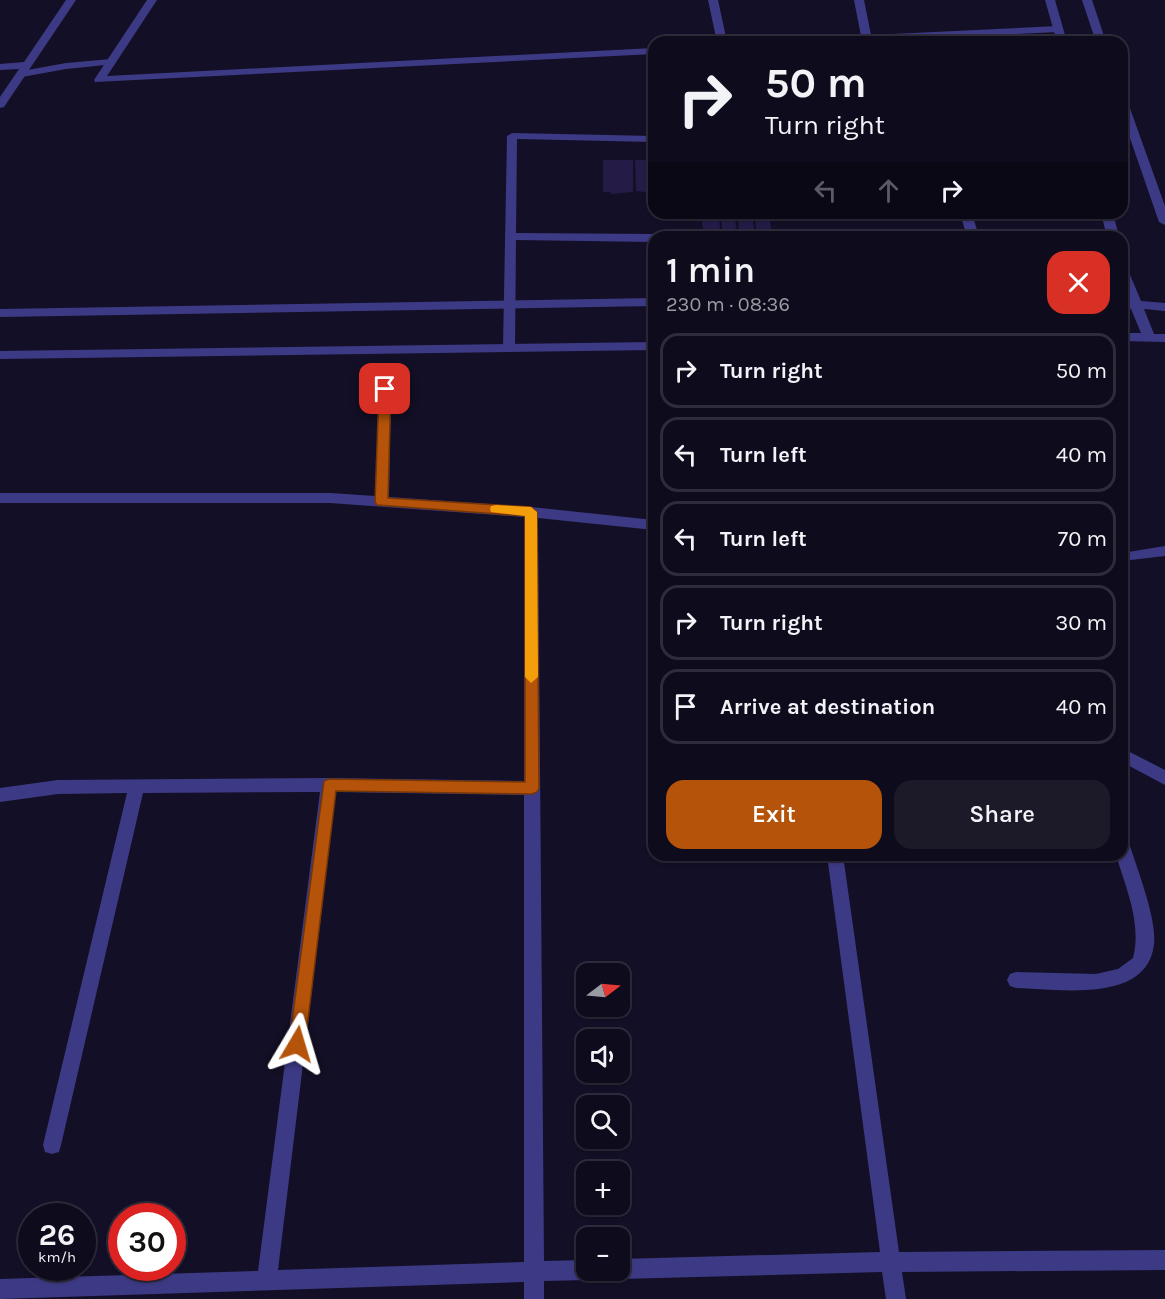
<!DOCTYPE html>
<meta charset="utf-8">
<style>
body{margin:0;font-family:Karla,sans-serif;background:#1c1929;color:#f1f3f6;height:100vh;display:flex;flex-direction:column;font-size:22px;white-space:nowrap}
*{box-sizing:border-box;margin:0}
p{font-size:20px;color:#9b9ba3}
.icon{flex:none;width:33px;height:33px;fill:none;stroke:currentColor;stroke-width:2;stroke-linecap:round;stroke-linejoin:round}
.map{position:relative;flex:1;overflow:hidden}
.panel{position:absolute;left:648px;top:231px;width:480px;height:630px;display:flex;flex-direction:column;background:#0e0b1c;border-radius:18px;box-shadow:0 2px 4px #0004,0 0 0 2px #2e2b3b}
.panel>*{flex:none}
.top-card{position:absolute;left:648px;top:36px;width:480px;height:183px;border-radius:18px;box-shadow:0 2px 4px #0004,0 0 0 2px #2e2b3b;background:#0e0b1c;color:#f1f3f6;overflow:hidden}
.needle{width:39px;rotate:74deg}
.controls{position:absolute;left:576px;top:963px;display:grid;gap:12px}
.controls a{display:grid;place-items:center;width:54px;height:54px;border-radius:12px;background:#0e0b1c;box-shadow:0 2px 4px #0004,0 0 0 2px #2e2b3b;font-size:30px}
.speed{position:absolute;left:18px;top:1203px;display:flex;gap:12px;font-size:30px;font-weight:700;text-align:center}
.speed>*{display:grid;place-content:center;width:78px;height:78px;border-radius:50%;background:#0e0b1c;box-shadow:0 2px 4px #0004,0 0 0 2px #2e2b3b;line-height:1}
.speed small{font-size:15px;font-weight:400}
.speed .limit{border:9px solid #d22;background:#fff;color:#111}
.pin{position:absolute;display:grid;place-items:center;width:51px;height:51px;color:#fff;margin:-26px;border-radius:12px;box-shadow:0 3px 9px #0006}
.me{position:absolute;width:66px;margin:-33px;rotate:7deg;stroke-linejoin:round;filter:drop-shadow(0 0 4px #0008)}
.turn{display:flex;align-items:center;gap:21px;height:126px;padding:0 18px;font-size:27px}
.turn .icon{width:78px;height:78px;stroke-width:2.5}
.turn b{display:block;font-size:42px;line-height:51px}
.lanes{display:flex;align-items:center;height:57px;padding:0 18px;background:#0003;justify-content:center;gap:30px;direction:ltr}
.lanes .off{opacity:.35}
.round{display:grid;place-items:center;flex:none;width:63px;height:63px;border-radius:18px;background:#1c1929}
.overview{display:flex;align-items:center;justify-content:space-between;height:102px;padding:0 18px}
h1{font-size:36px;font-weight:600;line-height:45px}
.button{display:flex;gap:12px;margin-top:auto;padding:12px 18px}
.button a{flex:1;height:69px;border-radius:18px;background:#b45309;color:#fff;font-size:24px;font-weight:600;line-height:69px;text-align:center}
.button a+a{background:#1c1929;color:#f1f3f6}
ul{padding:0;list-style:none}
li{display:flex;align-items:center;gap:18px;height:75px;margin:0 12px 9px;padding:0 6px;border:3px solid #2e2b3b;border-radius:18px}
li div{flex:1}
li b{display:block;font-size:22px}
li em{font-style:normal}
.map>svg:first-child{display:block}
.building{fill:#241b47}
.lines{fill:none;stroke-linecap:round;stroke-linejoin:round}
.service{fill:#3d3a85;fill-rule:evenodd}
.minor{fill:#3d3a85;fill-rule:evenodd}
.tertiary{fill:#3d3a85;fill-rule:evenodd}
.route{fill:#b45309;stroke:#753606;stroke-width:1.5}
.slow{fill:#f59e0b}
</style>
<div class="map">
<svg width="1165" height="1299" viewBox="0 0 1165 1299">
<rect width="100%" height="100%" fill="#130f26"/>
<g class="building">
<path d="M603 160H633V192L610 194 611 192H603Z"/>
<path d="M635 160H654V193L636 191Z"/>
<path d="M701 213H719L720 230H703Z"/>
<path d="M721 213H735L736 229H722Z"/>
<path d="M737 213H752L754 229H739Z"/>
<path d="M755 213H769L771 229H756Z"/>
</g>
<g class="lines">
<path class="service" d="M111 59 116 62 115 64 66 69 22 77 17 74 22 71 66 63Z"/>
<g class="minor">
<path d="M66 0H76L4 107 0 108V97L19 69 0 70V64L24 62Z"/>
<path d="M147 0H157L107 76 654 48V54L95 82 94 80Z"/>
<path d="M708 0H718L727 42H717Z"/>
<path d="M854 0H864L871 35 1058 26 1063 29 1058 32 857 42H791L796 39 861 36Z"/>
<path d="M512 133 654 136V142L517 139 516 233 654 234 659 237H654V242L516 240 515 348 509 352 503 348 507 136Z"/>
<path d="M960 213H972L979 237H967Z"/>
<path d="M385 385 391 389 389 497 531 507 654 520V530L538 518 544 1261 586 1260V1270H596L593 1277 586 1280 544 1281V1299H524V1282L0 1299V1279L258 1271 320 792 143 793 61 1145 59 1152 52 1154 45 1152 43 1145 127 793 58 794 0 802V788L58 780 329 778 524 781V517L330 503H0V493H330L375 496 379 389ZM336 792 524 795V1262L278 1270Z"/>
<path d="M1165 546V556L1122 561V553Z"/>
<path d="M1122 748 1165 770V785L1122 762Z"/>
<path d="M1122 839 1128 841 1130 846C1138 871 1157 920 1154 944 1148 1004 1058 989 1016 988L1010 986 1007 980 1010 974 1016 972 1096 974 1118 969 1133 958C1142 924 1126 888 1116 855H1122Z"/>
<path d="M827 855H843L899 1252 1165 1250V1270L902 1272 906 1299H886L882 1272 620 1279 613 1276 611 1270H620V1259L880 1252Z"/>
</g>
<g class="tertiary">
<path d="M1045 0H1055L1067 42H1057Z"/>
<path d="M1082 0H1092L1106 42H1096Z"/>
<path d="M1122 97 1127 100 1165 206V225L1159 222 1122 115Z"/>
<path d="M1101 213H1113L1119 237H1107Z"/>
<path d="M1122 266 1128 270 1141 301 1165 303V311L1144 309 1154 334H1165V342L1122 341V333H1141L1131 309 1122 308V300L1128 301 1122 285Z"/>
<path d="M654 298V306L0 317V309Z"/>
<path d="M654 342V350L0 359V351Z"/>
</g>
</g>
<path class="route" d="M385 385 391 389 388 498 531 507 537 512 539 788 537 792 532 794 336 791 305 1044 303 1050 297 1052 291 1050 289 1044 324 781 329 779 525 782V516L377 505 375 502 379 389Z"/>
<path class="slow" d="M496 505 531 507 537 512 538 677 531 683 525 677V516L491 512 490 509 491 506Z"/>
</svg>
<div class="controls">
<a><svg class="needle" viewBox="-14 -14 28 28"><path d="M0-13l5 13h-10z" fill="#e53935"/><path d="M0 13l5-13h-10z" fill="#9b9ba3"/></svg></a>
<a><svg class="icon" aria-label="sound" viewBox="0 0 24 24"><path d="M4 9h4l5-4v14l-5-4H4zM17 9q2 3 0 6"/></svg></a>
<a><svg class="icon" aria-label="search" viewBox="0 0 24 24"><circle cx="10" cy="10" r="6"/><path d="M15 15l6 6"/></svg></a>
<a>+</a>
<a>−</a>
</div>
<div class="speed"><div>26<small>km/h</small></div><div class="limit">30</div></div>
<div class="pin" style="left:385px;top:389px;background:#d93025"><svg class="icon" aria-label="arrive" viewBox="0 0 24 24"><path d="M6 21V4h12l-3 4 3 4H6"/></svg></div>
<svg class="me" style="left:297px;top:1044px" viewBox="-20 -20 40 40"><path d="M0-17L14 15 0 8-14 15z" fill="#b45309" stroke="#fff" stroke-width="4"/></svg>
<div class="top-card">
<div class="turn"><svg class="icon" aria-label="right" viewBox="0 0 24 24"><path d="M7 20v-9h11M14 6l5 5-5 5"/></svg><div><b>50 m</b>Turn right</div></div>
<div class="lanes"><svg class="icon off" aria-label="left" viewBox="0 0 24 24"><path d="M17 20v-9H6M10 6l-5 5 5 5"/></svg><svg class="icon off" aria-label="ahead" viewBox="0 0 24 24"><path d="M12 20V5M6 11l6-6 6 6"/></svg><svg class="icon" aria-label="right" viewBox="0 0 24 24"><path d="M7 20v-9h11M14 6l5 5-5 5"/></svg></div>
</div>
<section class="panel">
<div class="overview"><div><h1>1 min</h1><p>230 m · 08:36</p></div><a class="round" style="background:#d93025;color:#fff"><svg class="icon" aria-label="close" viewBox="0 0 24 24"><path d="M6 6l12 12M18 6L6 18"/></svg></a></div>
<ul>
<li><svg class="icon" aria-label="right" viewBox="0 0 24 24"><path d="M7 20v-9h11M14 6l5 5-5 5"/></svg><div><b>Turn right</b></div><em>50 m</em></li>
<li><svg class="icon" aria-label="left" viewBox="0 0 24 24"><path d="M17 20v-9H6M10 6l-5 5 5 5"/></svg><div><b>Turn left</b></div><em>40 m</em></li>
<li><svg class="icon" aria-label="left" viewBox="0 0 24 24"><path d="M17 20v-9H6M10 6l-5 5 5 5"/></svg><div><b>Turn left</b></div><em>70 m</em></li>
<li><svg class="icon" aria-label="right" viewBox="0 0 24 24"><path d="M7 20v-9h11M14 6l5 5-5 5"/></svg><div><b>Turn right</b></div><em>30 m</em></li>
<li><svg class="icon" aria-label="arrive" viewBox="0 0 24 24"><path d="M6 21V4h12l-3 4 3 4H6"/></svg><div><b>Arrive at destination</b></div><em>40 m</em></li>
</ul>
<div class="button"><a>Exit</a><a>Share</a></div>
</section>
</div>
